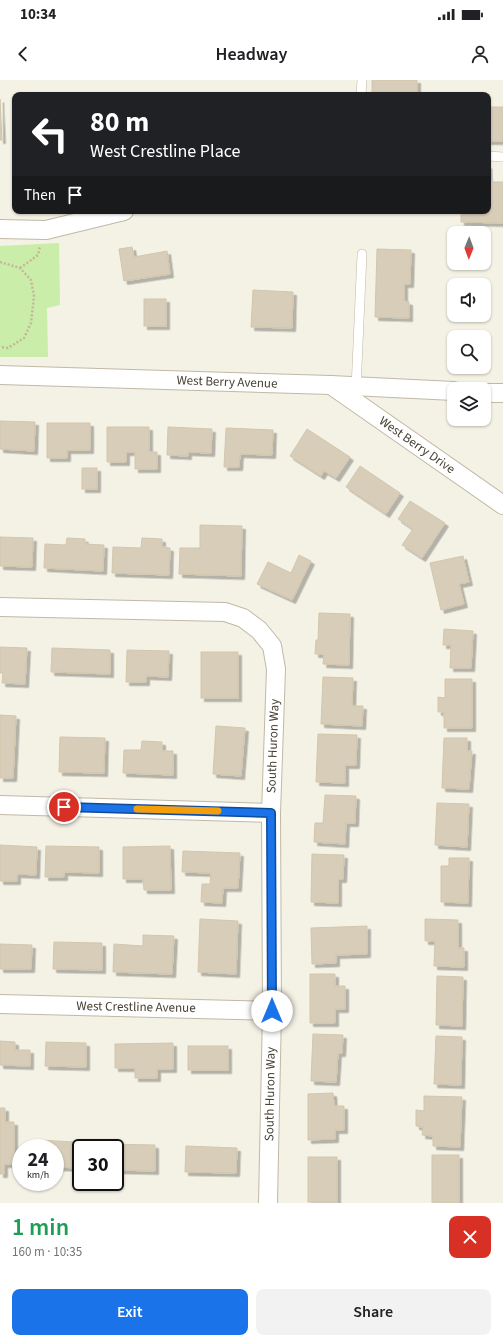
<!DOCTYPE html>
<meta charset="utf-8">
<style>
body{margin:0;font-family:"Source Sans 3",sans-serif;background:#f2f2f2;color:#202124;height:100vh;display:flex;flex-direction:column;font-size:15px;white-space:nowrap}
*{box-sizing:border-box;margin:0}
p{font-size:13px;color:#757577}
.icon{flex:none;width:22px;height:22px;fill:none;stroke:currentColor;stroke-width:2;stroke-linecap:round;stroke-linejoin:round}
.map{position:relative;height:1123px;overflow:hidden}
.drawer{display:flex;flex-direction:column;background:#fff;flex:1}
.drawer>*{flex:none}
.hud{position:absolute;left:12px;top:12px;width:479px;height:122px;border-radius:8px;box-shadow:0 1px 3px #0004;background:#202124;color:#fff;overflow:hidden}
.needle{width:26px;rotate:181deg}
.buttons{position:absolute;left:447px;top:146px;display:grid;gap:8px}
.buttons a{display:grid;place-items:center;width:44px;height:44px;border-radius:8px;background:#fff;box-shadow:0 1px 3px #0004;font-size:20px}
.speed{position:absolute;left:12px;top:1059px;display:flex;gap:8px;font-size:20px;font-weight:700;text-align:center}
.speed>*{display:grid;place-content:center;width:52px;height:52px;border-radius:50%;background:#fff;box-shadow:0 1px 3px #0004;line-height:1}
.speed small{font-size:10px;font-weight:400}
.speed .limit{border:2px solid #111;border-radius:6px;background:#fff;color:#111}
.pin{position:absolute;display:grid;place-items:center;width:34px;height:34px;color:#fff;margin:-17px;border:2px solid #fff;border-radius:50%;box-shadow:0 1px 4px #0007}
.me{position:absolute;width:44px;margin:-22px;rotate:0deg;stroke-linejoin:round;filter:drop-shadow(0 0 3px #0008)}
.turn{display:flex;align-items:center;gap:14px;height:84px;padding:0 12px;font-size:18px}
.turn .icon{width:52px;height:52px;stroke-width:2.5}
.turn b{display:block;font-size:28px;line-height:34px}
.then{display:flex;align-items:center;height:38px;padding:0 12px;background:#0003;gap:8px;font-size:15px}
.round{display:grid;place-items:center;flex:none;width:42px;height:42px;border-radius:8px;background:#f2f2f2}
.summary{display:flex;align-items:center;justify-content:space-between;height:68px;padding:0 12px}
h1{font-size:24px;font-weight:600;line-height:30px;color:#1e9e55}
.button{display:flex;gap:8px;margin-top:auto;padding:8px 12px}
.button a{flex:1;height:46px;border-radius:8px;background:#1a73e8;color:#fff;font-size:16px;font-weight:600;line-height:46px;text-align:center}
.button a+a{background:#f2f2f2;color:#202124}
.status{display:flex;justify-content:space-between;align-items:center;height:28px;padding:0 20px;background:#fff;direction:ltr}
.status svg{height:11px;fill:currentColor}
header{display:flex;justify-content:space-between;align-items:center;height:52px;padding:0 12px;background:#fff;font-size:18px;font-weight:600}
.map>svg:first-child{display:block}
.green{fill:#caeda9}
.building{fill:#d7cdb9;stroke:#d3c6ab;filter:url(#shadow)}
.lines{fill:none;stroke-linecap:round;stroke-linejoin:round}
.service-casing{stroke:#c1b9a6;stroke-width:10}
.minor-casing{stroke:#c1b9a6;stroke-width:20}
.path{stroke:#c4b796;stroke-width:2.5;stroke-dasharray:2 2;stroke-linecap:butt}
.service{stroke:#fff;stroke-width:9}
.minor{stroke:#fff;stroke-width:18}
.route-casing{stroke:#114b97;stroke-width:10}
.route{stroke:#1a73e8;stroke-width:7}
.slow{stroke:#f59e0b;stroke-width:7}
.labels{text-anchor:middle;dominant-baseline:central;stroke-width:4;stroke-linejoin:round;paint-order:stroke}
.street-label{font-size:13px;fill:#484134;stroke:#fff}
</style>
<div class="status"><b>10:34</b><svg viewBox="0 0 49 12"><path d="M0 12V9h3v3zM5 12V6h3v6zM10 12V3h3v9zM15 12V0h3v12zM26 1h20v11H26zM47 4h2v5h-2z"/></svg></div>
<header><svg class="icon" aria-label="back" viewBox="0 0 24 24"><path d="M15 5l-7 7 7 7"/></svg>Headway<svg class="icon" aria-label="person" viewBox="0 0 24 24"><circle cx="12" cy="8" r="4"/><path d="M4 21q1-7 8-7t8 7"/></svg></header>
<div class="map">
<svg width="503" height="1123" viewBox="0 0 503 1123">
<defs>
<filter id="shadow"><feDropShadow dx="3.5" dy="3.5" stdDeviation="0" flood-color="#0004"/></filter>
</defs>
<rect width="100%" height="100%" fill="#f4f1e5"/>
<path class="green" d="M59 163 60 225 47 228 48 277H0V166Z"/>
<g class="building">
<rect x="372" y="0" width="45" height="15"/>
<path d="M0 19 2 60H0Z"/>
<rect x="488" y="27" width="15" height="34"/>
<path d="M488 85 489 102H503V143L461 142V131H488Z"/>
<path d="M132 167 134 177 167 171 170 194 124 201 119 169Z"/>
<path d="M377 169 411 170 410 204H404V221L409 222V238L375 237Z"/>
<path d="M253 210 293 212 292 248 251 247Z"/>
<rect x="144" y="219" width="22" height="27"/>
<path d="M0 341 35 342 34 371 0 369Z"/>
<path d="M47 343H90V370H67V378H47Z"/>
<path d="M107 347H149V372H157V389H135V372H126V382H107Z"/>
<path d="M168 347 212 349 211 373 188 372V376L167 375Z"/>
<path d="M226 348 273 350 272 375 240 374 239 387H224Z"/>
<path d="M307 349 350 377 336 398 324 391 321 396 290 376Z"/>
<path d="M360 386 400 413 386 434 346 407Z"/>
<rect x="82" y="388" width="15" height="21"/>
<path d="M410 421 445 443 422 478 402 465 413 449 398 439Z"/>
<path d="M200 445 242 446 241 496 179 494 180 468H200Z"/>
<path d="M0 457 33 458 32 487 0 486Z"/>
<path d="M67 458 85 459V464L104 465 103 491 44 488 45 464 66 465Z"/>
<path d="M142 458 162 459V467L170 468 169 495 112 493 113 467 141 468Z"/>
<path d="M299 475 311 481 292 520 257 504 268 482 291 493Z"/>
<path d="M463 476 469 502 459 504 464 524 441 530 430 483Z"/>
<path d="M319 533 350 534 349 585 323 584 324 574H315L316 560H318Z"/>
<path d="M444 549 473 551 471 588H450L451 565H443Z"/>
<path d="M0 567 27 568 25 604 2 603 3 593H0Z"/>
<path d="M52 568 110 570V594L51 592Z"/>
<path d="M127 570 169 571 168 597 146 596V602H126Z"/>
<rect x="201" y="572" width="37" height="46"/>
<path d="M323 597 353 598 352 626H363L362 646 321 644Z"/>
<path d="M445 599H472V648H444V632H438V617L445 618Z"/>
<path d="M0 635 16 636 13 698H0Z"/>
<path d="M216 646 245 648 241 696 213 694Z"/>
<path d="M318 654 357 655 356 685H345V703L316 702Z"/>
<path d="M60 657 105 658 104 693 59 692Z"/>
<path d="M444 658H467V671H472L469 709 442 708Z"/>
<path d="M142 661 162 662V671H173V695L123 693 124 670H141Z"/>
<path d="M325 715 356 716 355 743H346L345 764 314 762 315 743H323Z"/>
<path d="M437 723 469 724 467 767 435 765Z"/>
<path d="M0 765 37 767 36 795 17 794V801H0Z"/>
<path d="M46 766 99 767V793L64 792V797H45Z"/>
<path d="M170 766 171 810H144L143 799H123V767Z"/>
<path d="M183 771 240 773 238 808H223L222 823 201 822 202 804H210L211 793 182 792Z"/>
<path d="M312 774 344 775 343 799H338V823L311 822Z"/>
<path d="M449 778H469L468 823 441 822V786H449Z"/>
<path d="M200 839 238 841 236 894 198 892Z"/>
<path d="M425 839 458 840V868H464V887L434 886 435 861H425Z"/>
<path d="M367 846V874L336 875V883L312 884 311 848Z"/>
<path d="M143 855 174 856 172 894 113 892 114 864 143 866Z"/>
<path d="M54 862 102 863V890L53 889Z"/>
<path d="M0 864 32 865 31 889H0Z"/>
<path d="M310 894H335V906H345V929H335V943H310Z"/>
<path d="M437 896 463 897 462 946 436 945Z"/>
<path d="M313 954 343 955 342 973H338L336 1002 311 1001Z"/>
<path d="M436 956 462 957 461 1005 434 1004Z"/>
<path d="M0 961 15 962V970H30V986L0 985Z"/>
<path d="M46 962 86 963V987L45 986Z"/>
<path d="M173 963V989H157V998H135V988H115V964Z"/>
<rect x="188" y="966" width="40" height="24"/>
<path d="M333 1013 334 1026H344V1050H335V1059L308 1060V1014Z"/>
<path d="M424 1016 462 1017 460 1067 433 1066V1056L422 1055 423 1047 416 1046V1030L424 1031Z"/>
<path d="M0 1028H5V1042H14V1084H4V1094H0Z"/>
<path d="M37 1060 95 1063V1068H81V1088L55 1087V1068H36Z"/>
<path d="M106 1064 155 1065V1091L115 1090V1068H106Z"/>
<path d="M186 1066 237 1068 236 1093 185 1092Z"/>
<rect x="432" y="1075" width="27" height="48"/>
<rect x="308" y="1077" width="29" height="45"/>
</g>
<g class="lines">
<g class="service-casing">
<g id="service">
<path d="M361 15 362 0"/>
<path d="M488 76 503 77"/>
<path d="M356 309 362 174"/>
</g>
</g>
<g class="minor-casing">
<g id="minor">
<path d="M0 149 46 150 124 131"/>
<path d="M0 295 331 305 454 311"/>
<path d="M331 305 503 425"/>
<path d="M484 313H503"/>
<path d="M0 527 225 532 243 538 259 550 272 566 276 589 271 733 272 931 268 1123"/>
<path d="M0 725 271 733"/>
<path d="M0 924 272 931"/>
</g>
</g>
<g class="path">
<path d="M0 182 20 188 31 200 34 216 31 243 24 258 8 268 0 267"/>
<path d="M20 188 38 175 40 166"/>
</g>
<use href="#service" class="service"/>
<use href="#minor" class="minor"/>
</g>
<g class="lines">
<g class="route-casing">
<path id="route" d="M64 727 271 733 272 931"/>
</g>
<use href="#route" class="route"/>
<path class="slow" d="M137 729 218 731"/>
</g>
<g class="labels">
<g class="street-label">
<text transform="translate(227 302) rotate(2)">West Berry Avenue</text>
<text transform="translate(417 365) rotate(35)">West Berry Drive</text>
<text transform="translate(273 666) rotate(-88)">South Huron Way</text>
<text transform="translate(136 927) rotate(1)">West Crestline Avenue</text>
<text transform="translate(270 1014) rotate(-89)">South Huron Way</text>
</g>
</g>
</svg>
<div class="buttons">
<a><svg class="needle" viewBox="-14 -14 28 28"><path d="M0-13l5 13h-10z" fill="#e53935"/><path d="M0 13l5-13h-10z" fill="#757577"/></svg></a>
<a><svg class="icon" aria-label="sound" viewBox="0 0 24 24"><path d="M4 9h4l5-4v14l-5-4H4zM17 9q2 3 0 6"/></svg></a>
<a><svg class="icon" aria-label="search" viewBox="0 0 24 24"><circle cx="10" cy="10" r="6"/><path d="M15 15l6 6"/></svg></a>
<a><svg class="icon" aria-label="layers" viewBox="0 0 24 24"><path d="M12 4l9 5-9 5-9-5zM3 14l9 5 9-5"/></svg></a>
</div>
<div class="speed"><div>24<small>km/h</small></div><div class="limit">30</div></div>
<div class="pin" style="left:64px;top:727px;background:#d93025"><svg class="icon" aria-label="arrive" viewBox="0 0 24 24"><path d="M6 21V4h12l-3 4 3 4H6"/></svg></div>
<svg class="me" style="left:272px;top:931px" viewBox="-20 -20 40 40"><circle r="19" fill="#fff"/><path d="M0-13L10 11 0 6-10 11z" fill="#1a73e8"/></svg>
<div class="hud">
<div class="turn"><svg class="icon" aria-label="left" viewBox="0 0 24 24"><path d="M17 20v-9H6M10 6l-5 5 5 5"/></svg><div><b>80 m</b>West Crestline Place</div></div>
<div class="then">Then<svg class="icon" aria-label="arrive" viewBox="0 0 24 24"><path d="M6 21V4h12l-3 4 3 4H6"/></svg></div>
</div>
</div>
<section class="drawer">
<div class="summary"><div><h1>1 min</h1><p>160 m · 10:35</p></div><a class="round" style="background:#d93025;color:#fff"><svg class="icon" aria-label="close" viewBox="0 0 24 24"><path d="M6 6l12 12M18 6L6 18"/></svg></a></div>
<div class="button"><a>Exit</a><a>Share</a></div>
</section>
